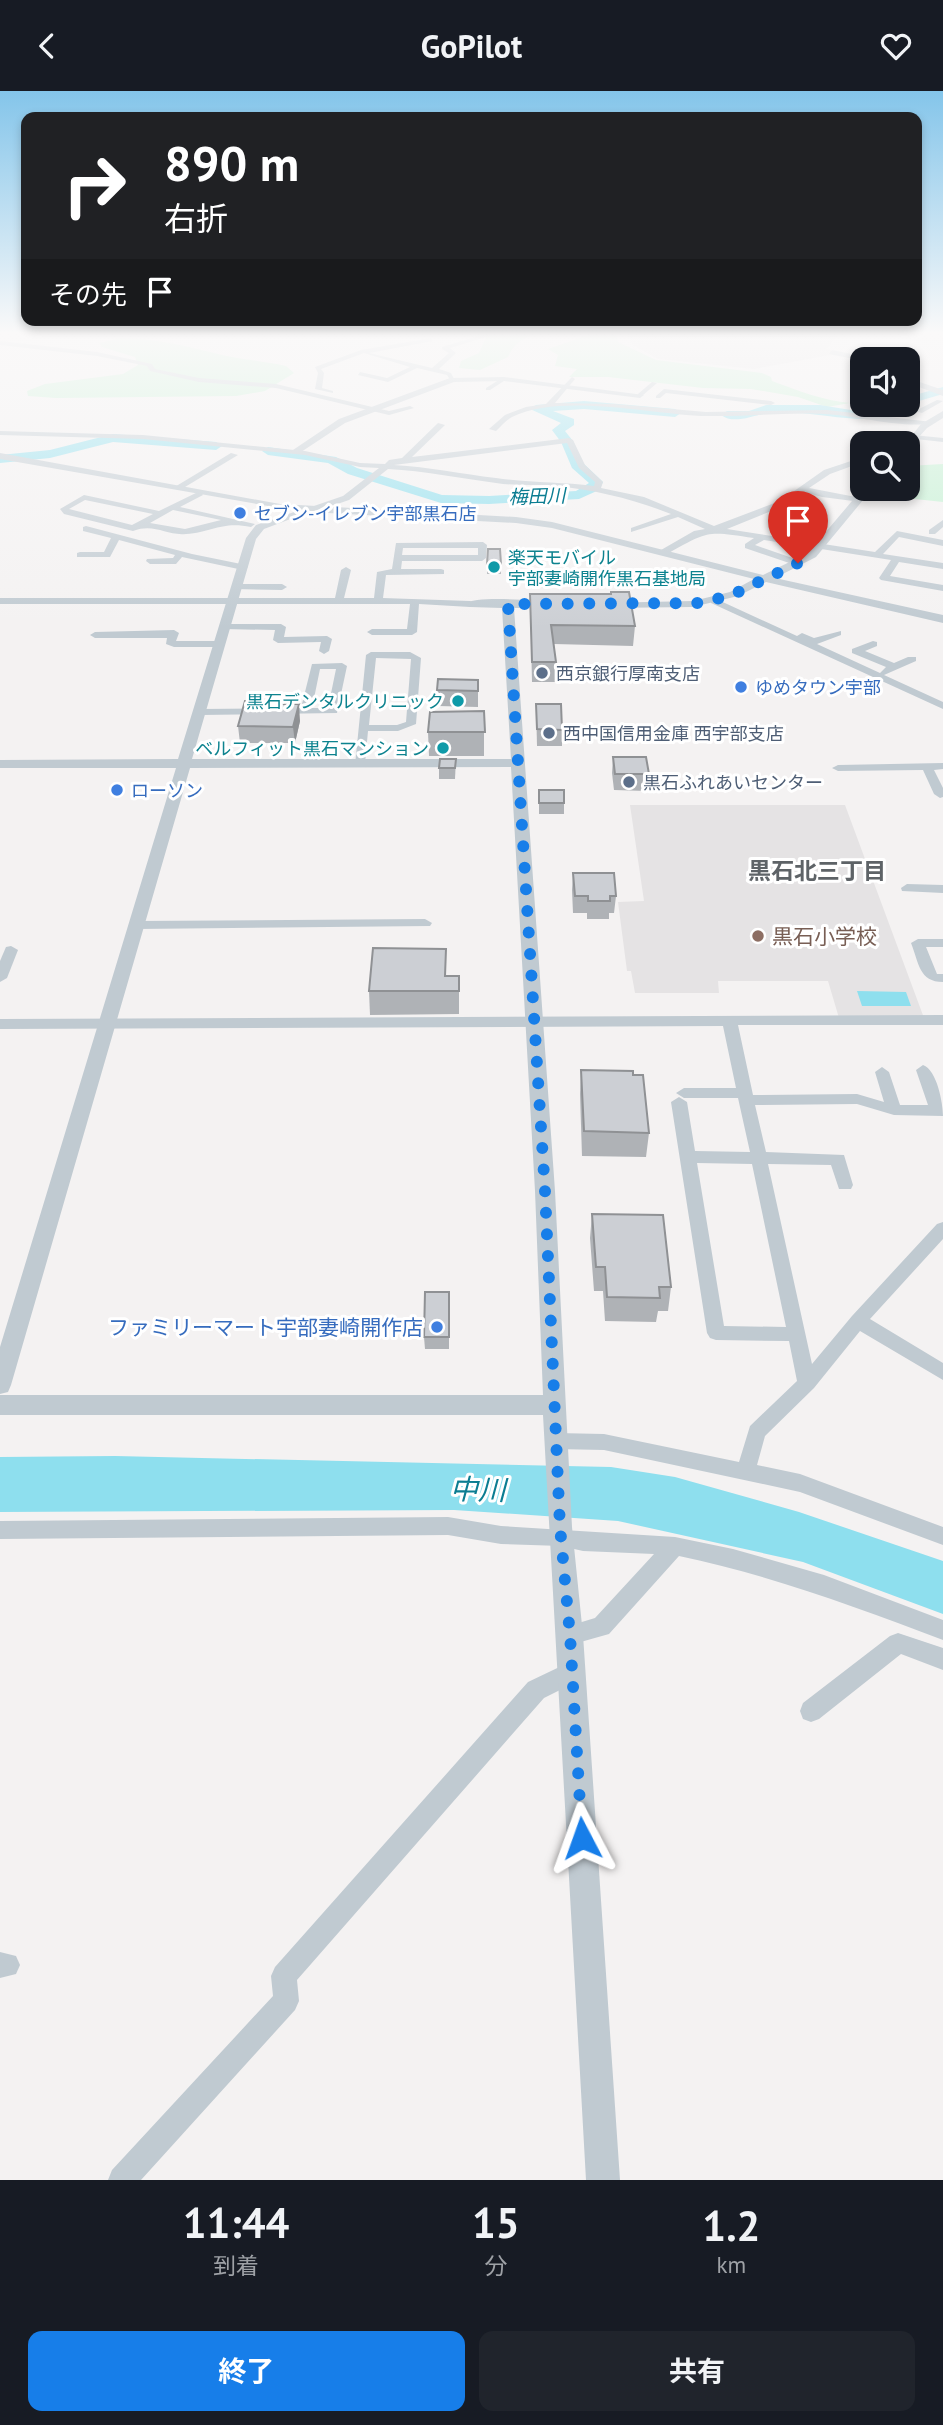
<!DOCTYPE html>
<html lang="ja">
<meta charset="utf-8">
<style>
body{margin:0;font-family:"PT Sans","Noto Sans JP",sans-serif;background:#20242c;color:#f1f3f6;height:100vh;display:flex;flex-direction:column;font-size:26px;white-space:nowrap}
*{box-sizing:border-box;margin:0}
p{font-size:23px;color:#9ea1a6}
.icon{flex:none;width:38px;height:38px;fill:none;stroke:currentColor;stroke-width:2;stroke-linecap:round;stroke-linejoin:round}
.map{position:relative;height:2089px;overflow:hidden}
.side{display:flex;flex-direction:column;background:#171b24;flex:1}
.side>*{flex:none}
.hud{position:absolute;left:21px;top:21px;width:901px;height:214px;border-radius:14px;box-shadow:0 4px 10px #0003;background:#202124;color:#fff;overflow:hidden}
.buttons{position:absolute;left:850px;top:256px;display:grid;gap:14px}
.buttons a{display:grid;place-items:center;width:70px;height:70px;border-radius:14px;background:#171b24;box-shadow:0 4px 10px #0003;font-size:35px}
.pin{position:absolute;display:grid;place-items:center;width:60px;height:60px;color:#fff;margin:-72px -30px;border-radius:50% 50% 50% 0;rotate:-45deg;box-shadow:0 0 7px #0007}
.pin .icon{rotate:45deg}
.me{position:absolute;width:77px;margin:-38px;rotate:356deg;stroke-linejoin:round;filter:drop-shadow(0 0 5px #0008)}
.turn{display:flex;align-items:center;gap:24px;height:147px;padding:0 28px;font-size:32px}
.turn .icon{width:91px;height:91px;stroke-width:2.5}
.turn b{display:block;font-size:49px;line-height:60px}
.then{display:flex;align-items:center;height:66px;padding:0 28px;background:#0003;gap:14px;font-size:26px}
.eta{display:flex;justify-content:space-evenly;align-items:center;height:119px;text-align:center}
.eta b{font-size:42px;font-weight:700;line-height:49px}
.button{display:flex;gap:14px;margin-top:auto;padding:14px 28px}
.button a{flex:1;height:80px;border-radius:14px;background:#177ee9;color:#fff;font-size:28px;font-weight:700;line-height:80px;text-align:center}
.button a+a{background:#20242c;color:#f1f3f6}
header{display:flex;justify-content:space-between;align-items:center;height:91px;padding:0 28px;background:#171b24;font-size:32px;font-weight:700}
.map>svg:first-child{display:block}
.education{fill:#e5e3e4}
.green{fill:#c1f1d1}
.water{fill:#8edfee}
.lines{fill:none;stroke-linecap:round;stroke-linejoin:round}
.river{fill:#8edfee;fill-rule:evenodd}
.minor{fill:#c0cad1;fill-rule:evenodd}
.tertiary{fill:#c0cad1;fill-rule:evenodd}
.wall{fill:#afb2b6}
.shaded-wall{fill:#8f9194}
.building{fill:#cccfd4;stroke:#8f9194;stroke-width:2}
.route{stroke:#177ee9;stroke-width:12;stroke-dasharray:0 21.6}
.shop-dot{fill:#3f7fe0;stroke:#fff;stroke-width:2.5}
.culture-dot{fill:#0f9aa8;stroke:#fff;stroke-width:2.5}
.service-dot{fill:#5c6f8a;stroke:#fff;stroke-width:2.5}
.education-dot{fill:#8d6e63;stroke:#fff;stroke-width:2.5}
.labels{text-anchor:middle;dominant-baseline:central;stroke-width:6;stroke-linejoin:round;paint-order:stroke}
.far-shop-label{font-size:18px;fill:#366cbe;stroke:#fff;text-anchor:start}
.far-culture-label{font-size:18px;fill:#0d838f;stroke:#fff;text-anchor:end}
.far-service-label{font-size:18px;fill:#4e5e75;stroke:#fff;text-anchor:start}
.far-water-label{font-size:19px;font-style:italic;fill:#0b7d92;stroke:#fff}
.education-label{font-size:21px;fill:#785e54;stroke:#fff;text-anchor:start}
.shop-label{font-size:21px;fill:#366cbe;stroke:#fff;text-anchor:end}
.neighbourhood-label{font-size:23px;font-weight:bold;fill:#5e6367;stroke:#fff}
.near-water-label{font-size:28px;font-style:italic;fill:#0b7d92;stroke:#fff}
</style>
<header><svg class="icon" aria-label="back" viewBox="0 0 24 24"><path d="M15 5l-7 7 7 7"/></svg>GoPilot<svg class="icon" aria-label="heart" viewBox="0 0 24 24"><path d="M12 20l-8-8c-3-5 5-10 8-4 3-6 11-1 8 4z"/></svg></header>
<div class="map">
<svg width="943" height="2089" viewBox="0 0 943 2089">
<rect width="100%" height="100%" fill="#f4f2f2"/>
<g class="education">
<path d="M627 244H827L837 245 826 258 833 260 830 264 754 278 658 268 633 254Z"/>
<path d="M630 714H845L924 927H839L828 890H718L719 902H635L631 880H627L618 811 644 810Z"/>
</g>
<g class="green">
<path d="M460 244H533C520 249 514 253 508 266L480 279 459 277 461 270 479 262 486 246Z"/>
<path d="M588 244H616L618 251 656 269 762 282 771 286 772 290C797 299 824 310 850 312L827 316 798 306 751 298 703 297 608 286H569L577 278 555 275 558 264 548 258Z"/>
<path d="M121 247C160 248 185 255 222 264 243 269 265 270 286 275L294 282 265 300 236 305 56 307 28 305 27 300 45 293 123 283 138 274 135 266 102 256 99 252Z"/>
<path d="M943 373V411L896 406 894 397H908V375Z"/>
</g>
<g class="water">
<path d="M857 900 906 901 911 915H862Z"/>
<path d="M115 1365 611 1376 675 1386 799 1421 943 1470V1523L803 1471 618 1430 454 1419 0 1421V1366Z"/>
</g>
<g class="lines">
<g class="river">
<path d="M943 296V303L912 312 907 313 908 306Z"/>
<path d="M584 310 675 318 681 322 675 326 584 318 553 320 574 328V334L565 340 573 350 583 372 603 391 599 399 579 408 489 413 441 412 348 383 328 372 268 364 262 360 268 356 336 366 357 377 442 404 489 405 576 400 589 392 572 377 561 351 552 339 561 332 530 318 536 314Z"/>
<path d="M890 313H902V318C879 338 825 322 795 322 787 322 776 320 768 322 753 324 734 334 721 324L727 320H749L766 314H820L863 321 890 316Z"/>
<path d="M113 343 216 351 222 355 216 359 113 351 50 367 0 372V364L50 359Z"/>
</g>
<g class="minor">
<path d="M482 244H493L450 257 456 262 439 278 451 282 455 290H451L447 284 417 277 388 291 358 284 360 281 387 287 410 276 364 262 321 278 324 282 322 297 333 300V302L315 298 318 282 315 276 361 259 431 247 433 250 369 262 432 277 449 262 442 258V256Z"/>
<path d="M0 250 97 261 152 273 155 278 199 287 276 293 389 320 410 315 414 317 389 324 276 297 199 291 150 280 147 275 97 265 0 254Z"/>
<path d="M572 286 575 288 555 312 614 313 706 321 827 319 932 331C916 339 857 326 837 324 794 320 751 326 708 325 652 324 563 301 512 326 506 329 501 335 496 340L489 338 505 324 526 316 546 313Z"/>
<path d="M502 287 507 288 490 299H486V297Z"/>
<path d="M652 291 657 292 642 305H638V303Z"/>
<path d="M664 298 771 310 775 312 771 314 666 302 660 307H656V305Z"/>
<path d="M937 309 943 310 922 322 915 320Z"/>
<path d="M438 332 445 334 412 366 569 347 573 349 585 374 603 391 601 397 644 406 714 435 780 410 824 379 863 366V371L830 383 809 397 861 407V411L822 406 804 401 786 414 727 438 875 461 897 440 943 449V455L899 446 883 463 943 472V478L899 471 890 485 943 494V500L881 489 879 487 891 469 764 449 755 454 801 470V474L798 475 745 457V453L754 447C707 440 709 439 667 463H661V459L694 440 705 438 678 426 631 441V437L671 423C633 408 596 399 555 395 536 393 515 395 496 392 459 387 425 380 388 378L349 409 314 421 311 420V416L343 405 379 377 360 376 305 364 143 348 0 344V340L143 344 305 360 360 372 385 373 389 369 402 367ZM567 352 579 377 595 391 594 395C561 391 528 392 496 387 462 383 429 376 394 374Z"/>
<path d="M913 344 943 347V351L916 348Z"/>
<path d="M231 362 238 364 180 399 173 397Z"/>
<path d="M200 400 203 404 180 416 255 433 251 436C222 430 213 441 186 443 166 445 155 432 133 440L64 423 60 418 84 404 159 420ZM85 409 153 423 132 434 69 418ZM173 419 221 429 185 438 150 432Z"/>
<path d="M943 429V436L935 443H929V439Z"/>
<path d="M86 435 192 463 246 474 248 476 243 479 182 466 176 473H150L146 470 147 468 173 467 175 464 119 449 110 466H77V462L80 461H104L111 447 83 440V436Z"/>
<path d="M483 451 487 454 486 467 482 470H402L401 478H441L444 479V483L386 484 383 507 470 510 475 513 470 516 419 513 417 541 412 544H372L367 541 372 538H407L410 513H0V507H335L341 479 346 476 351 479 344 507H374L377 481 392 478 396 452ZM403 457H478V464H402Z"/>
<path d="M237 493H282L287 496 282 499 234 498 232 496Z"/>
<path d="M714 507 797 545 802 542 814 547 841 540V544L817 553 880 582 886 576 852 562V558L873 550 877 551V555L865 560 894 572 908 566H916V570L884 584 943 611V618L711 512V508Z"/>
<path d="M226 533H281L286 536 284 546 327 545 332 548 329 560 324 563 319 560 321 551 278 552 273 549 275 539 223 538 221 536Z"/>
<path d="M174 539 179 542 176 550H220L225 553 220 556H174L166 553 167 547H95L90 544 95 541Z"/>
<path d="M410 561 421 567 416 633 398 640H368L365 672 355 674 366 564 371 561ZM376 567 411 568 406 631 397 634H369Z"/>
<path d="M342 572 347 575 337 622 201 624 196 621 201 618 301 617 312 573ZM320 578H336L328 617H312Z"/>
<path d="M943 672V678L934 679 943 697V706L940 707 934 703 923 679 838 680 832 677 838 674Z"/>
<path d="M907 793 943 794V802L902 800 901 797Z"/>
<path d="M425 828 432 832 430 835 137 838 130 834 137 830Z"/>
<path d="M918 848H943V856H926L937 883H943V891C919 891 919 872 911 852Z"/>
<path d="M11 855 18 859 7 887 0 891V870L6 856Z"/>
<path d="M943 924V934H738L753 1004 857 1003 884 1011 875 981 882 976 889 981 900 1014H928L916 979 923 974C937 979 943 1012 943 1025L894 1024 857 1013 755 1014 766 1061 844 1064 853 1094 851 1098H839L831 1074 768 1073 812 1273 852 1225 937 1133 943 1131V1148L870 1228 943 1272V1289L860 1240 814 1297 765 1345 757 1374 800 1383 943 1436V1454L800 1401 604 1359 556 1358 549 1356 546 1350 549 1344 556 1342 604 1343 739 1371 750 1335 797 1290 789 1250 716 1249 710 1247 707 1242 671 1011 679 1006 687 1011 695 1060 750 1061 738 1007H684L676 1002 684 997H736L723 935 0 938V928ZM697 1072 752 1073 786 1236 724 1235Z"/>
<path d="M448 1426 501 1435 675 1446 733 1458 824 1484 943 1529V1549C856 1516 770 1484 679 1465L609 1543 570 1554 562 1551 559 1544 562 1537 595 1527 654 1463 583 1460 561 1455 501 1453 448 1444 0 1448V1430Z"/>
<path d="M898 1542 943 1557V1579L901 1563 819 1628 811 1631 803 1628 800 1620 803 1612 890 1545Z"/>
<path d="M572 1570 580 1573 583 1581 580 1589 544 1607 297 1889 299 1910 295 1919 141 2089H108L112 2079 273 1905 271 1885 275 1876 528 1591Z"/>
<path d="M0 1861 16 1865 20 1874 16 1883 0 1887Z"/>
</g>
<g class="tertiary">
<path d="M832 259 867 266 868 268H863V270L829 263Z"/>
<path d="M504 286 644 304 640 307 504 290 454 291 345 332 298 363 290 361 339 328 450 287Z"/>
<path d="M908 287 943 299V305L908 292Z"/>
<path d="M943 320V327L927 337 908 358V352H906L921 333Z"/>
<path d="M0 362 280 413 516 426 552 431 763 484 808 462 863 397H873L816 466 775 487 943 524V532L766 491 738 505 693 516 606 517 602 516V512L693 510 730 501 754 488 552 437 516 432 309 421 264 438 256 448 192 668H511L502 517 470 516 464 513C477 504 536 510 555 511L561 514 555 517H514L555 1100 572 1436 583 1544 620 2089H586L543 1324H0V1304H543L535 1100 511 676 190 677 11 1294 8 1301 0 1303V1256L176 677H0V669L178 668 246 447 256 434 297 420 0 368Z"/>
</g>
</g>
<g class="wall">
<rect x="487" y="473" width="14" height="10"/>
<path d="M530 503 635 535 633 555 554 553 556 571 555 591H532Z"/>
<path d="M478 589V616L438 615 437 599Z"/>
<path d="M256 610 257 613 300 630 295 652H240L238 635Z"/>
<path d="M536 613 562 639V655H537Z"/>
<path d="M484 620V665H429L428 641Z"/>
<path d="M613 666 649 683 647 700 614 699 612 682Z"/>
<path d="M456 668 455 688H439V677Z"/>
<path d="M539 699 564 712V723H539Z"/>
<path d="M573 782 616 805 614 822H609V828H587V822H573L572 799Z"/>
<path d="M447 885H459V923L370 924 369 900Z"/>
<path d="M581 979 633 984 649 1042 646 1066 582 1065 580 1003Z"/>
<path d="M592 1123 671 1196 668 1220H658L656 1231 605 1230 603 1200H594L590 1147Z"/>
<path d="M449 1201V1258H425L424 1246Z"/>
</g>
<path class="shaded-wall" d="M299 613 300 630 295 652 293 636Z"/>
<g class="building">
<path d="M488 458H500L501 473H487Z"/>
<path d="M611 501H629L635 535 551 534 556 571H532L530 503H611Z"/>
<path d="M438 588 478 589V600L437 599Z"/>
<path d="M245 610H256V613H299L293 636 238 635Z"/>
<path d="M536 613H561L562 639 537 638Z"/>
<path d="M484 620 485 641H428L430 621Z"/>
<path d="M613 666H646L649 683H615Z"/>
<path d="M440 668H456L455 677H439Z"/>
<rect x="539" y="699" width="25" height="13"/>
<path d="M573 782H614L616 805H610V810H588V805H575Z"/>
<path d="M373 857 446 858 445 885H459V900H369Z"/>
<path d="M581 979 633 980V984H643L649 1042 584 1040Z"/>
<path d="M592 1123 663 1124 671 1196H659L660 1207 607 1206 605 1176H596Z"/>
<path d="M425 1201H449V1246H424Z"/>
</g>
<linearGradient id="sky" x2="0" y2="1"><stop stop-color="#84c5ea"/><stop offset="0.45" stop-color="#faf9f9"/><stop offset="1" stop-color="#faf9f9" stop-opacity="0"/></linearGradient>
<rect width="943" height="537" fill="url(#sky)"/>
<g class="lines">
<path class="route" d="M582 1747 570 1544 560 1436 545 1100 508 513 703 512 734 503 798 472"/>
</g>
<g class="shop-dot">
<circle cx="240" cy="422" r="7"/>
<circle cx="741" cy="596" r="7"/>
<circle cx="117" cy="699" r="7"/>
<circle cx="437" cy="1236" r="7"/>
</g>
<g class="culture-dot">
<circle cx="494" cy="476" r="7"/>
<circle cx="458" cy="610" r="7"/>
<circle cx="443" cy="657" r="7"/>
</g>
<g class="service-dot">
<circle cx="542" cy="582" r="7"/>
<circle cx="549" cy="642" r="7"/>
<circle cx="629" cy="691" r="7"/>
</g>
<circle class="education-dot" cx="758" cy="845" r="7"/>
<g class="labels">
<g class="far-shop-label">
<text x="254" y="422">セブン-イレブン宇部黒石店</text>
<text x="755" y="596">ゆめタウン宇部</text>
<text x="131" y="699">ローソン</text>
</g>
<g class="far-culture-label">
<text x="508" y="466" text-anchor="start">楽天モバイル<tspan x="508" dy="21">宇部妻崎開作黒石基地局</tspan></text>
<text x="444" y="610">黒石デンタルクリニック</text>
<text x="429" y="657">ベルフィット黒石マンション</text>
</g>
<g class="far-service-label">
<text x="556" y="582">西京銀行厚南支店</text>
<text x="563" y="642">西中国信用金庫 西宇部支店</text>
<text x="643" y="691">黒石ふれあいセンター</text>
</g>
<g class="far-water-label">
<text transform="translate(537 405) rotate(-2)">梅田川</text>
</g>
<g class="education-label">
<text x="772" y="845">黒石小学校</text>
</g>
<g class="shop-label">
<text x="423" y="1236">ファミリーマート宇部妻崎開作店</text>
</g>
<g class="neighbourhood-label">
<text x="817" y="779">黒石北三丁目</text>
</g>
<g class="near-water-label">
<text transform="translate(478 1398) rotate(1)">中川</text>
</g>
</g>
</svg>
<div class="buttons">
<a><svg class="icon" aria-label="sound" viewBox="0 0 24 24"><path d="M4 9h4l5-4v14l-5-4H4zM17 9q2 3 0 6"/></svg></a>
<a><svg class="icon" aria-label="search" viewBox="0 0 24 24"><circle cx="10" cy="10" r="6"/><path d="M15 15l6 6"/></svg></a>
</div>
<div class="pin" style="left:798px;top:472px;background:#d93025"><svg class="icon" aria-label="arrive" viewBox="0 0 24 24"><path d="M6 21V4h12l-3 4 3 4H6"/></svg></div>
<svg class="me" style="left:582px;top:1747px" viewBox="-20 -20 40 40"><path d="M0-17L14 15 0 8-14 15z" fill="#177ee9" stroke="#fff" stroke-width="4"/></svg>
<div class="hud">
<div class="turn"><svg class="icon" aria-label="right" viewBox="0 0 24 24"><path d="M7 20v-9h11M14 6l5 5-5 5"/></svg><div><b>890 m</b>右折</div></div>
<div class="then">その先<svg class="icon" aria-label="arrive" viewBox="0 0 24 24"><path d="M6 21V4h12l-3 4 3 4H6"/></svg></div>
</div>
</div>
<section class="side">
<div class="eta">
<div><b>11:44</b><p>到着</p></div>
<div><b>15</b><p>分</p></div>
<div><b>1.2</b><p>km</p></div>
</div>
<div class="button"><a>終了</a><a>共有</a></div>
</section>
